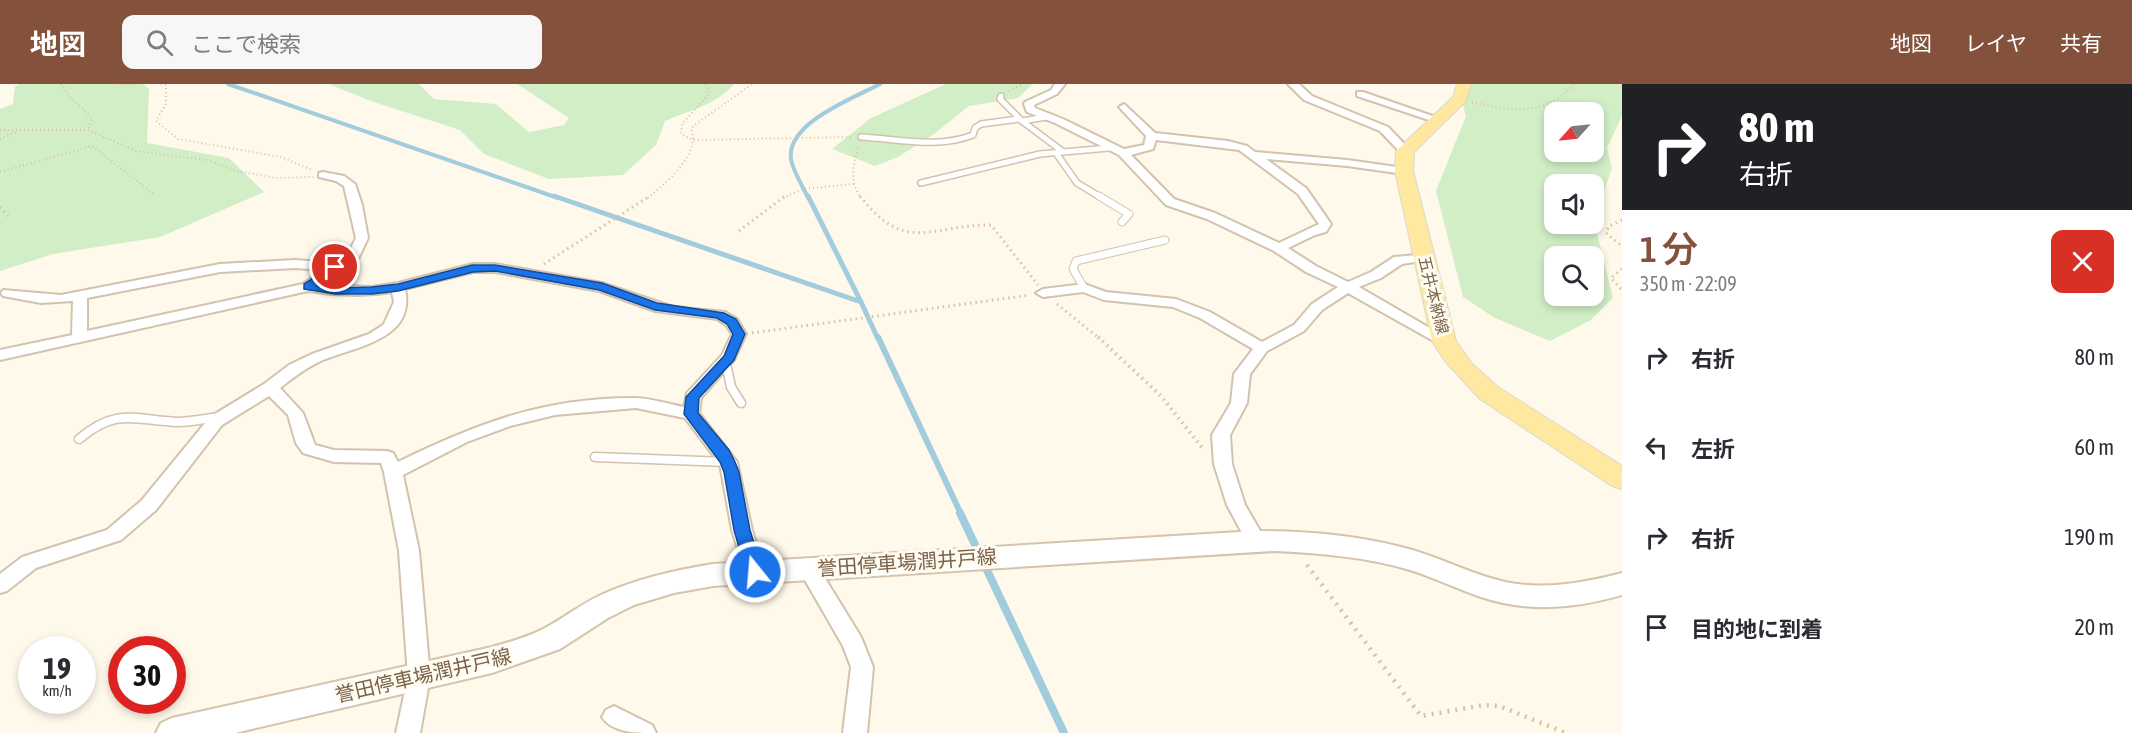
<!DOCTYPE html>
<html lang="ja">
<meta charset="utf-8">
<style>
body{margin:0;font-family:"Asap Condensed","Noto Sans JP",sans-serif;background:#f7f7f7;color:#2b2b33;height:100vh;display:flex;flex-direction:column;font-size:22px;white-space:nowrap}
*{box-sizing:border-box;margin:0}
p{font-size:20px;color:#7c7c81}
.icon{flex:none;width:33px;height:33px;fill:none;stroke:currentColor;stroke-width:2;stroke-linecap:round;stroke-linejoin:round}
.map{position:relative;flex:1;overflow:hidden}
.sheet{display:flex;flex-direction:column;background:#fff;width:510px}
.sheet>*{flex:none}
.guide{background:#202124;color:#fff;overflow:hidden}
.needle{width:39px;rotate:243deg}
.tools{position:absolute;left:1544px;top:18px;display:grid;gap:12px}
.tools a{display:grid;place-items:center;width:60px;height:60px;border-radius:12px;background:#fff;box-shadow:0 3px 9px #0003;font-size:30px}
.speed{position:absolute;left:18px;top:552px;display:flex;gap:12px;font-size:30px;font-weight:700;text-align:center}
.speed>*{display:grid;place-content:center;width:78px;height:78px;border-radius:50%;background:#fff;box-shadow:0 3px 9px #0003;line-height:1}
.speed small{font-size:15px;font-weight:400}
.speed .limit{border:9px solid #d22;background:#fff;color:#111}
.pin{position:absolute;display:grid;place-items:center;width:51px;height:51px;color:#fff;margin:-26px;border:3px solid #fff;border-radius:50%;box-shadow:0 2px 6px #0007}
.me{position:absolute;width:66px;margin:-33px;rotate:343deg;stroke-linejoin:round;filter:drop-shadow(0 0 4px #0008)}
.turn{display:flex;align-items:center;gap:21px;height:126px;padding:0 18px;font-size:27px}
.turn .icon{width:78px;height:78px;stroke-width:2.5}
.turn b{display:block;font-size:42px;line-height:51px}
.round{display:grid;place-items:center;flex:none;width:63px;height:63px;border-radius:12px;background:#f7f7f7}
.head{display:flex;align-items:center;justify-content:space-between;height:102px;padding:0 18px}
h1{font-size:36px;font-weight:600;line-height:45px;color:#84523c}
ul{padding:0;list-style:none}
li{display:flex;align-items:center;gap:18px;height:90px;padding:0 18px}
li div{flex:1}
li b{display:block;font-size:22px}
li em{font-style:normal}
header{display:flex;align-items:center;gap:36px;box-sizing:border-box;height:84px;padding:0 30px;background:#84523c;color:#fff}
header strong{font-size:28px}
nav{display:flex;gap:33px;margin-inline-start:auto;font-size:21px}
.search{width:420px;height:54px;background:#f7f7f7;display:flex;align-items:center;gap:15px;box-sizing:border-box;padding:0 21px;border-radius:12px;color:#7c7c81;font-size:22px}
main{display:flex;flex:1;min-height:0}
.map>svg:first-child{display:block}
.green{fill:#d1eec6;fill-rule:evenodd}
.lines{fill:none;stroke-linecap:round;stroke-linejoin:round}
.stream-far3{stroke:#a1ccdd;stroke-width:4}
.stream-far2{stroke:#a1ccdd;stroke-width:5}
.stream-far1{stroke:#a1ccdd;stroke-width:6}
.stream{stroke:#a1ccdd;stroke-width:8}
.service-far2-casing{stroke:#d3c2ae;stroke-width:8}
.service-far1-casing{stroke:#d3c2ae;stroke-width:9}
.service-casing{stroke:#d3c2ae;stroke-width:11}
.minor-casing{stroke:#d3c2ae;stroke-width:4}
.secondary-casing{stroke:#d6c3ab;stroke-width:4}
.primary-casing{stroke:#ddd6d0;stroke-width:2}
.path-far3{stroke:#dcbfa1;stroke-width:2;stroke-dasharray:1 3;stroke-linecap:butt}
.path-far2{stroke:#dcbfa1;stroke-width:3;stroke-dasharray:1.5 4;stroke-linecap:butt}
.path-far1{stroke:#dcbfa1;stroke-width:4;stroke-dasharray:1.5 4.5;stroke-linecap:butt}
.path{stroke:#dcbfa1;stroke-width:4.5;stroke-dasharray:2 6;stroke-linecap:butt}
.service-far2{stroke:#fff;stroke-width:5}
.service-far1{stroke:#fff;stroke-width:7}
.service{stroke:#fff;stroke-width:8}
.minor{fill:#fff;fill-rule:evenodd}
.secondary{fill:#fff;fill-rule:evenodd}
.primary{fill:#ffe8a0;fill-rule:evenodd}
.route{fill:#1a73e8;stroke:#114b97;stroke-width:1.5}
.labels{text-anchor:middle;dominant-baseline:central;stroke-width:6;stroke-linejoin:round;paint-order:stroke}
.street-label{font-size:16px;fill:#7c624a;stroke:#fffcf2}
.near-street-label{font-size:20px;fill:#7c624a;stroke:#fffcf2}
</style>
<header>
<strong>地図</strong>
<div class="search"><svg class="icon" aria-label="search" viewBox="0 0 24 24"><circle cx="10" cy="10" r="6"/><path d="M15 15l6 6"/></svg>ここで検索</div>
<nav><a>地図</a><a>レイヤ</a><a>共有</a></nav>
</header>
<main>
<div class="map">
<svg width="1622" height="649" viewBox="0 0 1622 649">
<rect width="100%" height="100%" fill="#fef9ea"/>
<g class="green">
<path d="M19 0H144L149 5 147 59 229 74 264 108 160 153 53 170 0 187V25L13 20 15 3Z"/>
<path d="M329 0H419L434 15 496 20 529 48 564 41 569 34 517 0H734C718 20 688 27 665 37L656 61 623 91 549 95 484 70 460 46 368 16Z"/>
<path d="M946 0H1033L1018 14 969 22 934 50 898 73 875 82 832 65 871 34Z"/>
<path d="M1457 0H1622V32L1607 64 1612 84 1594 137 1613 214 1591 236 1550 257 1495 234 1463 213 1436 107 1466 32ZM1554 28H1593V68H1554ZM1554 100H1593V140H1554ZM1554 172H1593V212H1554Z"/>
</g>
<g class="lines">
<g class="stream-far3">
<path d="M228 0 558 114"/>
<path d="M808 114C803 102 793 88 791 75 786 39 854 14 880 0"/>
</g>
<g class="stream-far2">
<path d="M554 112 861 218 878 255"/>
<path d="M808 112 861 218"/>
</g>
<path class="stream-far1" d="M878 253 961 430"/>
<path class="stream" d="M960 429 1064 649"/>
<g class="service-far2-casing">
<g id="service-far2">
<path d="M1001 12 1000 15 1022 37 1062 67"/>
<path d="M1022 37 1046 33"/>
<path d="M861 53C899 55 937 65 973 51L975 44 981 40 1019 35"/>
<path d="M1056 69 1077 99 1102 114"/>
<path d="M921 99 1040 70 1109 64"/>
</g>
</g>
<g class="service-far1-casing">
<g id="service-far1">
<path d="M1099 112 1129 130 1122 138"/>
<path d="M1084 204 1073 185 1076 177 1165 156"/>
</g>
</g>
<g class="service-casing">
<g id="service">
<path d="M722 282 727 284 731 303 741 319"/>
<path d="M79 355C117 323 134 336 177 338 190 338 205 335 219 333"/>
<path d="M595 373 727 378"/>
</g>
</g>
<g class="minor-casing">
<g id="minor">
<path d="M1055 0H1065L1057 10 1034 21 1035 24 1063 35 1124 65 1144 61 1146 52 1119 23 1124 20 1155 49 1228 57 1247 62 1255 68 1347 76 1404 84 1410 87 1404 90 1347 82 1266 75 1306 104 1331 140 1326 148 1315 151 1288 164 1316 182 1348 198 1371 188 1394 173 1429 170 1431 173 1429 176 1402 180 1381 194 1359 203 1452 257 1444 262 1439 260 1348 209 1322 226 1304 247 1267 267 1250 290 1247 319 1230 351 1232 380 1245 421 1266 457 1263 462 1256 464 1249 462 1227 421 1214 380 1212 351 1231 319 1234 290 1253 265 1200 234 1173 223 1104 216 1083 208 1043 213 1036 209 1043 205 1084 200 1106 208 1176 215 1210 228 1262 258 1294 241 1312 220 1338 203 1306 188 1274 167 1207 135 1166 121 1119 71 1055 39 1027 28 1024 20 1025 18 1051 6ZM1156 56 1239 66 1298 110 1319 140 1279 159 1215 129 1174 115 1131 71 1153 65Z"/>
<path d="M1288 0H1299L1312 12 1388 43 1411 67 1409 69H1401L1380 47 1304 16Z"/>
<path d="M1357 8H1363L1444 36 1435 38 1357 12Z"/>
<path d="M323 88 344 92 355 100 362 121 368 154 359 173 320 201 372 203 398 199 473 180H495L602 199 673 223 725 228 737 235 746 250 734 276 701 314 699 329 737 378 752 446 765 488 762 494 755 496 748 494 745 488 732 446 720 380 685 334 636 324 555 331 510 342 467 358 403 391 419 467 430 593 420 649H396L408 593 399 467 384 388 381 379 334 378 303 369 296 359 288 331 269 312 222 341 156 426 121 456 36 484 7 507 0 509V490L22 473 107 446 142 416 210 333 264 300 289 281 312 270 369 250 380 243 384 240 394 218 392 208C363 213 337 211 308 207L0 276V266L72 251 73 217 41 219 3 212 1 209 3 206 61 211 220 180 295 176 333 179 349 168 356 154 344 102 336 97 319 93V89ZM295 184 323 186 303 200 87 247V214L220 188ZM473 188H495L599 207 655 227 717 235 726 241 732 250 722 271 687 309 684 323C668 320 650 314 634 314 543 314 478 339 398 378L393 369 387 367 334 366 315 361 303 329 280 304C294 293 307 283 323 276 357 262 416 255 405 205Z"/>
<path d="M808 476 815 478 861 553 873 583 867 649H843L851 583 843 562 798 484 801 478Z"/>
<path d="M614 622 652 641 656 649C637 649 612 649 602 633L606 626Z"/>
</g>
</g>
<g class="secondary-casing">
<path id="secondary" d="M1256 447C1305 447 1353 451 1401 463 1436 471 1469 490 1505 498 1544 506 1584 499 1622 489V511C1573 525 1527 529 1478 512 1455 504 1433 493 1410 486 1366 473 1320 469 1274 467L713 502 674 509 634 521 608 534 560 565 492 589 235 649H156L161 639 172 634 492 563C510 558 528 553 545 544 564 534 581 520 601 511 636 495 675 486 713 480Z"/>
</g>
<g class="primary-casing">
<path id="primary" d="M1457 0H1471L1465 18 1414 68 1413 87 1456 257 1472 280 1498 303 1622 382V405L1612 402 1480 315 1445 277 1432 257 1395 87 1396 67 1453 13Z"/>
</g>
<g class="path-far3">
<path d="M61 0 71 14 92 34 88 46"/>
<path d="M118 0H135"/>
<path d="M161 0 166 1V20L156 37 178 55 281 73 312 86"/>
<path d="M706 0 710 9 682 40 681 50 693 56 851 53"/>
<path d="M1009 7 1023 0"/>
<path d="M1472 18C1511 27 1545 33 1574 0"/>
<path d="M0 46H88L136 67 208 76 237 87 276 94 313 93"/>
<path d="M0 55 18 47"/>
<path d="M858 64C853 83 849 97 861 114"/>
<path d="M0 88 92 62 155 111"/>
<path d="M648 114C665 99 690 80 693 56 694 50 690 48 693 42L752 0"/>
<path d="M783 114 803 105 854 100"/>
</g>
<g class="path-far2">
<path d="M860 112C906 172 933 140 991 141L1038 201"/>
<path d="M0 123 8 132"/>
<path d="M1622 136 1609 142 1606 149 1622 162"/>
<path d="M739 147 785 112"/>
<path d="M544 180 650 112"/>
<path d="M1622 185 1611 194 1622 206"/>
<path d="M1057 220 1100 255"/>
<path d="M752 249 1030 211"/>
</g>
<path class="path-far1" d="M1098 253 1161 312 1204 366"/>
<path class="path" d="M1307 481 1421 632 1484 621 1499 622 1566 649"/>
<use href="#service-far2" class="service-far2"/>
<use href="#service-far1" class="service-far1"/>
<use href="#service" class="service"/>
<use href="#minor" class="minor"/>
<use href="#secondary" class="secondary"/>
<use href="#primary" class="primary"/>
</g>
<path class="route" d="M335 180 339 181V186L318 201 336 204 372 203 398 200 472 181H495L602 199 657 219 724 229 736 235 745 250 734 276 699 314 698 329 729 366 735 378 739 388 750 446 763 488 760 492 755 494 749 492 746 488 734 446 724 388 720 378 684 330 686 313 724 272 733 250 727 240 717 234 655 226 599 206 495 187 473 188 398 207 372 210H336L304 205V200Z"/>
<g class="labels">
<g class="street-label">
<text transform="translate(1434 211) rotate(76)">五井本納線</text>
</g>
<g class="near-street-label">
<text transform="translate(907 478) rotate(-4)">誉田停車場潤井戸線</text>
<text transform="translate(423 591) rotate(-13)">誉田停車場潤井戸線</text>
</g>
</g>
</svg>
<div class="tools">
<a><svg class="needle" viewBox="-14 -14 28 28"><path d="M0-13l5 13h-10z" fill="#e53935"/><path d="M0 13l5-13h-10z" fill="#7c7c81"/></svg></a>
<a><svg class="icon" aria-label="sound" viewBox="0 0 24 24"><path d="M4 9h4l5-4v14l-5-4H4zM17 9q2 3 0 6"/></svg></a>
<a><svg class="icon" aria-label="search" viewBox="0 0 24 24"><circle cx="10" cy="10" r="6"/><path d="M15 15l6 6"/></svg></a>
</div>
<div class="speed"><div>19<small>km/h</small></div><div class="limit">30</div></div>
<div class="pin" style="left:335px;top:183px;background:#d93025"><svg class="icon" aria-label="arrive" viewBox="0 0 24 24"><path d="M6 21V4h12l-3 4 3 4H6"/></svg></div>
<svg class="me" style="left:755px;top:488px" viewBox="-20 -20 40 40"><circle r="17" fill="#1a73e8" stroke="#fff" stroke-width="3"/><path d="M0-11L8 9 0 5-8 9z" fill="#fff"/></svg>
</div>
<section class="sheet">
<div class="guide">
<div class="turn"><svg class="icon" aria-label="right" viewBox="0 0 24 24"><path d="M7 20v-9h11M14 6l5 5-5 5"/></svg><div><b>80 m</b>右折</div></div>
</div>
<div class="head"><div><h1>1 分</h1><p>350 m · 22:09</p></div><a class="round" style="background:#d93025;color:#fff"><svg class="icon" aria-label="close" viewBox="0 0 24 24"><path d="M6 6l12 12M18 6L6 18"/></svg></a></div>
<ul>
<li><svg class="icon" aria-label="right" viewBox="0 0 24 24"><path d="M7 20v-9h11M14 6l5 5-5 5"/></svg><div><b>右折</b></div><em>80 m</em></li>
<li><svg class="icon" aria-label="left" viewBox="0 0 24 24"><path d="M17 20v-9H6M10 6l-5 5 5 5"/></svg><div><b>左折</b></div><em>60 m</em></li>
<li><svg class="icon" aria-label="right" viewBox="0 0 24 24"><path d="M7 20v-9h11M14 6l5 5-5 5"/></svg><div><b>右折</b></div><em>190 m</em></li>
<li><svg class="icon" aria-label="arrive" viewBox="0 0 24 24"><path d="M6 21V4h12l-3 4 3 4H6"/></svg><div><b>目的地に到着</b></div><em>20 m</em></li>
</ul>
</section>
</main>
